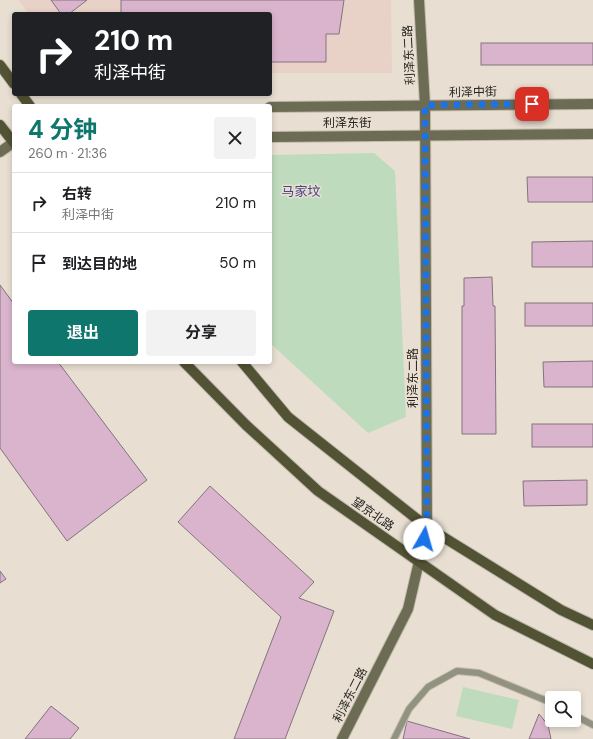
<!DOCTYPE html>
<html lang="zh">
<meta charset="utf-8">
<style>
body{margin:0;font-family:"DM Sans","Noto Sans SC",sans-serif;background:#f2f2f2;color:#202124;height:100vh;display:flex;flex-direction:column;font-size:15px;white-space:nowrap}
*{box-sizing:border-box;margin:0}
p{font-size:13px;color:#757577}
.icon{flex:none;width:22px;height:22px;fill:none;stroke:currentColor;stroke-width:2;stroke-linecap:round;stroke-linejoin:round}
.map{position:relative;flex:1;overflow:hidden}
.panel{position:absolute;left:12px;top:104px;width:260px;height:260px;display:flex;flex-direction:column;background:#fff;border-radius:4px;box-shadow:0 2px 6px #0003}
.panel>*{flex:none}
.guide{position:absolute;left:12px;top:12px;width:260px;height:84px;border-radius:4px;box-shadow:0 2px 6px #0003;background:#202124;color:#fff;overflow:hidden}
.fabs{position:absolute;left:545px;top:691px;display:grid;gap:8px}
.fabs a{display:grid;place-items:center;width:36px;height:36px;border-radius:4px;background:#fff;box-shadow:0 2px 6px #0003;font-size:20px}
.pin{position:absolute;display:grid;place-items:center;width:34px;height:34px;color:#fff;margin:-17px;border-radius:8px;box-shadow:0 2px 6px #0006}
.me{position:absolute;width:44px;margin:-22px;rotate:7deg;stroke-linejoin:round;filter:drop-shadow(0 0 3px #0008)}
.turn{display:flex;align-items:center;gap:14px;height:84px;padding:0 16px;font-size:18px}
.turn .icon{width:52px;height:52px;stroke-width:2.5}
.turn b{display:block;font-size:28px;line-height:34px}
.round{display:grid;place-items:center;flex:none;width:42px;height:42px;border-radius:4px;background:#f2f2f2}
.summary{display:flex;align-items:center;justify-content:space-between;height:68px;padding:0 16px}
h1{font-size:24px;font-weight:700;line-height:30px;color:#0f766e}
.button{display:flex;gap:8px;margin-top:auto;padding:8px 16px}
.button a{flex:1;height:46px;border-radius:4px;background:#0f766e;color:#fff;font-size:16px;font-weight:700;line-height:46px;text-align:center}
.button a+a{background:#f2f2f2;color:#202124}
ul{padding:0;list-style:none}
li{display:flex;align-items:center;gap:12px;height:60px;padding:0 16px;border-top:1px solid #e0e0e0}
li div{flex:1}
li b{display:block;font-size:15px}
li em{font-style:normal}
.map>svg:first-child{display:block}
.commercial{fill:#e8d1c6}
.green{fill:#bfdbbe}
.building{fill:#dab4cc;stroke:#82747c}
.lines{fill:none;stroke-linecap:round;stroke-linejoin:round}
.lane-casing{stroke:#c2baae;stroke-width:8}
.secondary-casing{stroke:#c2baae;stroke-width:12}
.primary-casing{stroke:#c2baae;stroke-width:12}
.lane{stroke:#929281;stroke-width:6}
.secondary{stroke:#6c6c54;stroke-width:10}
.primary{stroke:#525234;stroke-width:10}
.route{stroke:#1a73e8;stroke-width:7;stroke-dasharray:0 12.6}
.labels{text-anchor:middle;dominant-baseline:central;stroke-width:3;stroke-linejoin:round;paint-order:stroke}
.street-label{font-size:12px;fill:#282520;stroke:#e8dfd2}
.neighbourhood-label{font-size:13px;fill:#4c4583;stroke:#e8dfd2}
</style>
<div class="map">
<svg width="593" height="739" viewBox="0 0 593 739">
<rect width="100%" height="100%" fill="#e8dfd2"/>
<path class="commercial" d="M18 0H391L392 73H270V14H29Z"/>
<g class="green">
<path d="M374 153 395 171 406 417 368 433 270 343V155Z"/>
<path d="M463 687 519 700 512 729 456 716Z"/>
</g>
<g class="building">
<path d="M51 0H87L69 14H61Z"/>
<path d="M121 0H344L339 34H326V62H270V14H121Z"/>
<rect x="481" y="43" width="112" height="22"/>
<path d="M527 177H593V202H528Z"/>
<path d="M593 241V267H532V242Z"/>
<path d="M492 277 493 306H495L496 434H462V306H464V278Z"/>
<path d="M0 285 14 304V362H58L147 480 67 541 0 448Z"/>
<rect x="525" y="303" width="68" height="23"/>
<path d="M593 361V387H544L543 362Z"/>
<rect x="532" y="424" width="61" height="23"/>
<path d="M587 480V505L524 506 523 481Z"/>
<path d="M210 486 314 582 299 598 334 611 285 739H234L281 617 178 522Z"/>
<path d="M0 571 6 579 0 583Z"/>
<path d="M51 706 79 728 70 739H25Z"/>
<path d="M539 714 548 725 551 739H529Z"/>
<path d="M407 721 470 739H403Z"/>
</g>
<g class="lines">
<g class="lane-casing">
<g id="lane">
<path d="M574 715 593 725"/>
<path d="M394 739 409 709 428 687 457 671 479 673 552 703"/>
</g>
</g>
<g class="secondary-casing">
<g id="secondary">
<path d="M270 107 593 104"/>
<path d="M270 137 593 134"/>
<path d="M0 152 14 142"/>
<path d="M342 739 408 609 427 527 425 105 419 0"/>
</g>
</g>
<g class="primary-casing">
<g id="primary">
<path d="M0 65 14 84"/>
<path d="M21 94 30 106"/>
<path d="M0 125 14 143"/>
<path d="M184 362 246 425 318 491 495 615 593 664"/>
<path d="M242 362 288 417 427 527 561 610 593 625"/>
</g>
</g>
<use href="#lane" class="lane"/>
<use href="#secondary" class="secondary"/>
<use href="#primary" class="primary"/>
</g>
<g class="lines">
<path class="route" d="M424 539 427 527 425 105 532 104"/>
</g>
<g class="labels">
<g class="street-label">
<text transform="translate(409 55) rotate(-93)">利泽东二路</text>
<text transform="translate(473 92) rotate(-1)">利泽中街</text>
<text x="347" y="123">利泽东街</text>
<text transform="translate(413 378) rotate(-90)">利泽东二路</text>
<text transform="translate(373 514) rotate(35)">望京北路</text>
<text transform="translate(350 695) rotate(-63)">利泽东二路</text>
</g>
<g class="neighbourhood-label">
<text x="301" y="191">马家坟</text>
</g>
</g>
</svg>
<div class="fabs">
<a><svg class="icon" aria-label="search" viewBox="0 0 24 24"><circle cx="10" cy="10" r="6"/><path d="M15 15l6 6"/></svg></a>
</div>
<div class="pin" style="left:532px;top:104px;background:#d93025"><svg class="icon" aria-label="arrive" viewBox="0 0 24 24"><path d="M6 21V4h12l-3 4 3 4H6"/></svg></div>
<svg class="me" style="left:424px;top:539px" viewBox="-20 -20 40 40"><circle r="19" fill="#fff"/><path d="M0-13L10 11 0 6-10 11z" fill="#1a73e8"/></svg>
<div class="guide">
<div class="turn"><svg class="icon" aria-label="right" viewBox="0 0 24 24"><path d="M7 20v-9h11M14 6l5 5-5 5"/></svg><div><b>210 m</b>利泽中街</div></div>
</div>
<section class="panel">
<div class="summary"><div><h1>4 分钟</h1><p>260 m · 21:36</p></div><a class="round"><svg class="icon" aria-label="close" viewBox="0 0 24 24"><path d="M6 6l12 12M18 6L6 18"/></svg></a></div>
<ul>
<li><svg class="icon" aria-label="right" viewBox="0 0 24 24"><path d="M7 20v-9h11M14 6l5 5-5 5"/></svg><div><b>右转</b><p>利泽中街</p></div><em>210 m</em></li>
<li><svg class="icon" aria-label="arrive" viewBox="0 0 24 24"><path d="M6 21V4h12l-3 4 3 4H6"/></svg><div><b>到达目的地</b></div><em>50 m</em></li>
</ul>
<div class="button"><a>退出</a><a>分享</a></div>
</section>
</div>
